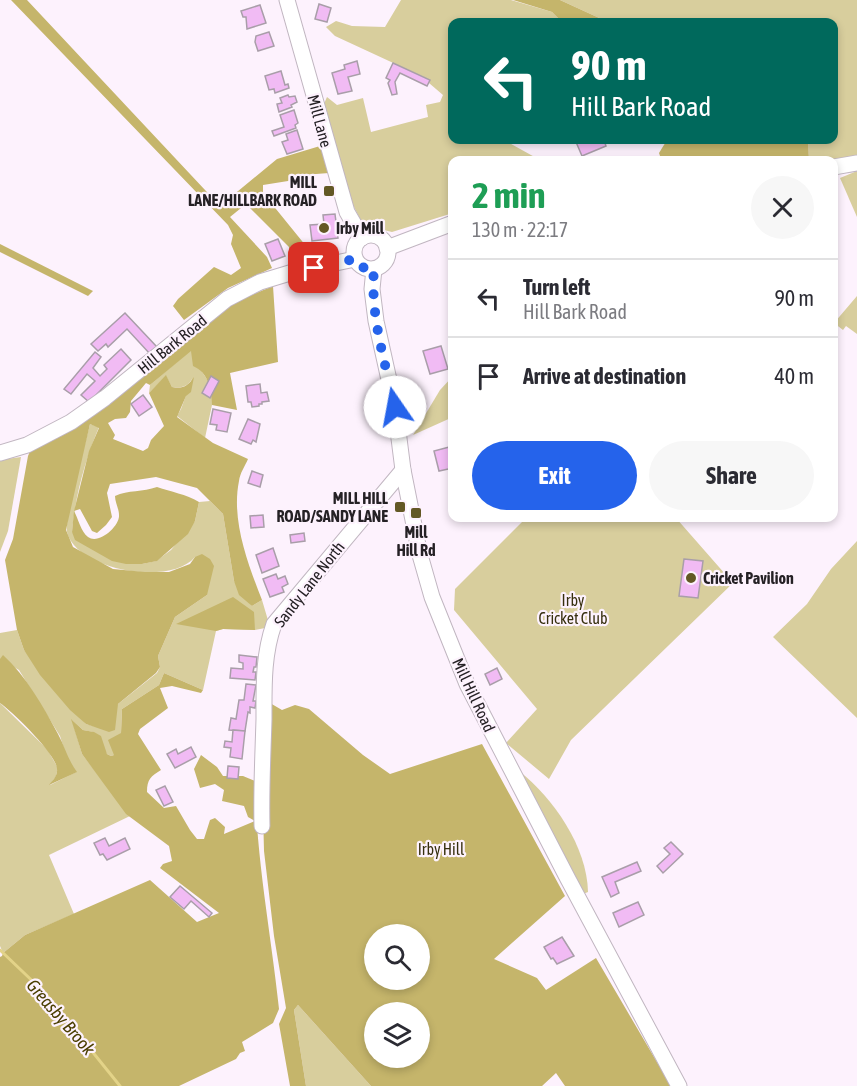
<!DOCTYPE html>
<meta charset="utf-8">
<style>
body{margin:0;font-family:"Asap Condensed",sans-serif;background:#f7f7f7;color:#2b2b33;height:100vh;display:flex;flex-direction:column;font-size:22px;white-space:nowrap}
*{box-sizing:border-box;margin:0}
p{font-size:20px;color:#7c7c81}
.icon{flex:none;width:33px;height:33px;fill:none;stroke:currentColor;stroke-width:2;stroke-linecap:round;stroke-linejoin:round}
.map{position:relative;flex:1;overflow:hidden}
.panel{position:absolute;left:448px;top:156px;width:390px;height:366px;display:flex;flex-direction:column;background:#fff;border-radius:12px;box-shadow:0 3px 9px #0003}
.panel>*{flex:none}
.hud{position:absolute;left:448px;top:18px;width:390px;height:126px;border-radius:12px;box-shadow:0 3px 9px #0003;background:#00695c;color:#fff;overflow:hidden}
.controls{position:absolute;left:364px;top:924px;display:grid;gap:12px}
.controls a{display:grid;place-items:center;width:66px;height:66px;border-radius:50%;background:#fff;box-shadow:0 3px 9px #0003;font-size:30px}
.pin{position:absolute;display:grid;place-items:center;width:51px;height:51px;color:#fff;margin:-26px;border-radius:12px;box-shadow:0 3px 9px #0006}
.me{position:absolute;width:66px;margin:-33px;rotate:348deg;stroke-linejoin:round;filter:drop-shadow(0 0 4px #0008)}
.turn{display:flex;align-items:center;gap:21px;height:126px;padding:0 24px;font-size:27px}
.turn .icon{width:78px;height:78px;stroke-width:2.5}
.turn b{display:block;font-size:42px;line-height:51px}
.round{display:grid;place-items:center;flex:none;width:63px;height:63px;border-radius:32px;background:#f7f7f7}
.overview{display:flex;align-items:center;justify-content:space-between;height:102px;padding:0 24px}
h1{font-size:36px;font-weight:700;line-height:45px;color:#1e9e55}
.button{display:flex;gap:12px;margin-top:auto;padding:12px 24px}
.button a{flex:1;height:69px;border-radius:36px;background:#2563eb;color:#fff;font-size:24px;font-weight:700;line-height:69px;text-align:center}
.button a+a{background:#f7f7f7;color:#2b2b33}
ul{padding:0;list-style:none}
li{display:flex;align-items:center;gap:18px;height:78px;padding:0 24px;border-top:2px solid #e1e1e2}
li div{flex:1}
li b{display:block;font-size:22px}
li em{font-style:normal}
.map>svg:first-child{display:block}
.green{fill:#d8ce9d}
.forest{fill:#c5b56b;fill-rule:evenodd}
.lines{fill:none;stroke-linecap:round;stroke-linejoin:round}
.stream{stroke:#e3d388;stroke-width:3}
.building{fill:#f1bbf4;stroke:#a99ea9;stroke-width:1.5}
.minor-casing{stroke:#c1b6c1;stroke-width:17}
.minor{stroke:#fff;stroke-width:15}
.route{stroke:#2563eb;stroke-width:10;stroke-dasharray:0 18}
.poi-dot{fill:#635825;stroke:#fdf2fd;stroke-width:2}
.labels{text-anchor:middle;dominant-baseline:central;stroke-width:4.5;stroke-linejoin:round;paint-order:stroke}
.street-label{font-size:16px;fill:#252125;stroke:#fdf2fd}
.poi-label{font-size:16px;font-weight:bold;fill:#252125;stroke:#fdf2fd;text-anchor:end}
.park-label{font-size:16px;fill:#362f0e;stroke:#fdf2fd}
.water-label{font-size:18px;font-style:italic;fill:#4a3e00;stroke:#fdf2fd}
</style>
<div class="map">
<svg width="857" height="1086" viewBox="0 0 857 1086">
<rect width="100%" height="100%" fill="#fdf2fd"/>
<g class="green">
<path d="M401 0H511L552 12 562 22H453V140H504L540 160H453V213L392 232 363 225 352 203 323 106 327 97 337 105 363 98 371 132 428 117 426 105 440 102 443 95 429 83 430 80 335 36 326 27 336 21 352 26 385 27Z"/>
<path d="M560 0H857V157L834 160H809L808 140H834V22H608Z"/>
<path d="M857 171V217L840 178Z"/>
<path d="M857 296V334L846 326 843 330 834 323Z"/>
<path d="M191 350 200 369 211 385 212 405 205 438 177 416 181 409 192 379C187 387 182 388 172 387L166 376 149 393 150 385Z"/>
<path d="M453 376V417L413 435 440 390Z"/>
<path d="M90 424 99 427C85 460 75 497 72 532L142 564 156 561 171 550 195 521 199 502 210 501 223 514 234 581 252 606 262 600 270 627 255 630 223 629 216 631 203 690 164 673 159 685 122 709 121 733 114 755 111 756 107 754 93 732 83 730 72 720 82 754 130 816 49 855 74 914 25 935 3 953 0 946V703L47 749 58 768 56 776 50 785 76 772 67 758 60 736 19 670 0 659V633L17 630 24 650 86 724 97 727 118 704 157 673 160 667 158 656 175 617 207 595 195 557C170 587 76 570 67 532 64 522 86 441 90 424Z"/>
<path d="M21 457 8 531 0 552V460Z"/>
<path d="M526 518H676L733 583 571 740 549 779 506 743 537 709 454 610 455 589Z"/>
<path d="M857 541V718L773 637 807 604 831 569Z"/>
<path d="M519 771C553 798 587 846 588 892L583 894Z"/>
<path d="M298 1005 371 1086H306L294 1010Z"/>
</g>
<g class="forest">
<path d="M11 0H27L220 206 277 159 320 146 329 173 303 175 288 181 263 185V193L306 246 309 261 290 263 289 247 246 204 230 217 267 257 272 268 228 288 184 320 173 306 178 299 214 267 231 275 241 268 231 244 233 235 228 225Z"/>
<path d="M513 0H560L608 22H562L552 12Z"/>
<path d="M667 140H808L809 160 661 159 659 153Z"/>
<path d="M0 244 93 291 88 296 0 252Z"/>
<path d="M273 286 278 362 230 373 237 410 212 405C211 389 209 373 193 366L191 351 150 385 146 383 131 401 130 412 126 418 115 419 108 423 115 435 113 439 143 451 148 448 151 440 164 426 149 393 166 375 172 387C183 389 188 386 194 377L191 392 186 396 177 417 213 443 248 459C245 466 240 473 239 481 231 520 248 564 262 600L252 606 239 595 234 581 223 514 197 488 156 477 110 484 107 493 112 517 106 525 97 533 92 531 80 509 74 511C78 518 81 532 88 537 99 545 120 526 119 515 119 509 115 502 115 496 128 490 143 492 157 487 171 492 186 494 199 502L195 521 188 534 157 561 142 564H126L112 561 75 540 72 532 74 511 89 451 99 428 90 424 66 530 73 547 113 569 145 572H169L190 564 195 557 202 554 210 559 214 566 207 595 175 617 158 656 160 667 156 673 118 704 115 730 109 732 86 724 70 710 40 675 24 650 17 630 5 560 13 539 28 456 31 449 221 308Z"/>
<path d="M233 597 254 612 255 630 223 629 216 631 176 624Z"/>
<path d="M3 655C26 676 43 706 58 734 65 747 68 760 77 772L49 785C52 781 58 776 57 769 57 755 13 712 0 703V659Z"/>
<path d="M164 673 203 690 201 693 172 686 160 688 168 708 140 729 138 734 161 770C151 776 147 779 147 792L164 808 176 806 190 830 197 839H204L210 820 215 818 225 827 224 834 255 821 248 817 244 806 222 801 224 790 215 784 200 788 194 769 201 755 217 767 223 776H243L255 781C256 858 271 933 279 1009L273 1023 242 1042 245 1051 240 1053 236 1059 179 1086H0V957L2 956 3 953 25 935 150 880 197 922 219 913 160 868 163 864 172 861 169 846 126 814 82 754 71 719 83 730 94 732 101 736 107 754 111 756 114 755 108 740 121 733 122 709 159 685Z"/>
<path d="M270 703 282 710 295 705 309 709 363 755 390 774 482 744 565 896 494 959 537 978 546 990 596 958 671 1086H565L556 1073 542 1086H371L298 1005 294 1010 306 1086H290L279 1024 286 1008 274 936 264 851 263 811ZM375 934H420V980H375ZM375 1012H420V1058H375Z"/>
</g>
<g class="lines">
<path class="stream" d="M0 950 45 993 120 1086"/>
</g>
<g class="building">
<path d="M319 4 331 8 327 22 315 19Z"/>
<path d="M260 5 266 23 247 29 246 17H243L241 11Z"/>
<path d="M269 32 274 46 258 51 255 42 256 36Z"/>
<path d="M357 61 360 74 348 77 352 91 338 94 332 73 345 69 344 65Z"/>
<path d="M393 63 430 80 427 86 400 73 395 82 397 94 392 95 388 83 390 80 386 78Z"/>
<path d="M281 71 285 85 288 84 289 88 275 93 274 89 269 90 265 76Z"/>
<path d="M288 95 289 97 295 96 297 102 291 105 292 107 279 112 277 104 282 103 280 98Z"/>
<path d="M294 110 298 123 295 125 296 128 274 136 272 131 284 127 280 115Z"/>
<path d="M297 130 303 149 287 154 282 142 288 140 286 134Z"/>
<path d="M581 140H596L597 141 604 140 606 146 582 156 576 142Z"/>
<path d="M335 214 338 238 312 241 310 225 324 224 323 215Z"/>
<path d="M278 239 285 256 272 261 265 244Z"/>
<path d="M125 313 157 347 150 354 127 329 108 347 106 344 98 351 91 344Z"/>
<path d="M441 346 448 369 430 374 423 351Z"/>
<path d="M121 349 131 360 89 402 81 395 95 381 87 374 71 394 64 389 95 352 101 357 93 368 100 376 107 369 104 365Z"/>
<path d="M211 376 219 381 210 398 202 393Z"/>
<path d="M260 384 261 393 267 392 269 401 262 402V404H259V406L252 407 251 402H248L246 386Z"/>
<path d="M143 395 152 407 139 416 131 404Z"/>
<path d="M213 409 231 413 227 432 216 430 217 425 210 424Z"/>
<path d="M248 419 260 424 256 442 253 440 251 444 239 439Z"/>
<path d="M453 446V468L439 471 434 451Z"/>
<path d="M252 471 263 475 260 487 248 483Z"/>
<path d="M263 515 264 527 251 528 250 516Z"/>
<path d="M304 533 305 541 291 543 290 535Z"/>
<path d="M273 548 279 566 262 573 256 555Z"/>
<path d="M684 559 703 561 698 598 679 596Z"/>
<path d="M276 574 278 579 285 576 288 584 282 587 284 592 270 597 263 579Z"/>
<path d="M239 655 257 657 256 667H254L253 672H256L255 680 230 678 231 668 243 669V663L239 662Z"/>
<path d="M497 668 502 679 490 685 485 674Z"/>
<path d="M246 684 256 685 253 701H256L255 708 250 707V713L248 712 245 731 229 730 231 718 236 719 239 700H244Z"/>
<path d="M233 730 245 731 242 759 230 757 231 748 224 747 225 741 232 742Z"/>
<path d="M191 747 196 757 175 768 167 754 176 749 178 754Z"/>
<path d="M228 766 239 767 238 779 227 778Z"/>
<path d="M165 786 173 802 164 806 156 790Z"/>
<path d="M105 838 109 846 125 838 130 849 107 860 103 854 100 855 94 843Z"/>
<path d="M671 842 683 854 663 873 657 866 670 854 664 848Z"/>
<path d="M637 862 641 871 615 882 619 893 611 897 602 877Z"/>
<path d="M180 886 212 913 209 917 191 901 184 909 170 897Z"/>
<path d="M638 902 644 915 619 927 613 913Z"/>
<path d="M562 937 574 956 557 964 553 958 551 959 544 947Z"/>
</g>
<g class="lines">
<g class="minor-casing">
<g id="minor">
<path d="M287 0 347 212 362 238"/>
<path d="M834 167 857 163"/>
<circle cx="371" cy="252" r="17"/>
<path d="M387 248 453 223"/>
<path d="M374 269 372 289 376 321 395 407 403 470 420 555 432 597 467 684 568 879 679 1086"/>
<path d="M0 453 27 445 71 422 105 398 227 299 260 282 293 272 355 259"/>
<path d="M262 826C261 790 263 755 264 719 264 687 263 655 274 624L403 470"/>
</g>
</g>
<use href="#minor" class="minor"/>
</g>
<g class="lines">
<path class="route" d="M314 268 355 259 364 268 374 269C370 315 385 362 395 407"/>
</g>
<g class="poi-dot">
<rect x="323" y="185" width="12" height="12" rx="3"/>
<circle cx="324" cy="228" r="6"/>
<rect x="394" y="501" width="12" height="12" rx="3"/>
<rect x="410" y="507" width="12" height="12" rx="3"/>
<circle cx="691" cy="578" r="6"/>
</g>
<g class="labels">
<g class="street-label">
<text transform="translate(320 121) rotate(75)">Mill Lane</text>
<text transform="translate(172 344) rotate(-39)">Hill Bark Road</text>
<text transform="translate(309 584) rotate(-52)">Sandy Lane North</text>
<text transform="translate(474 695) rotate(65)">Mill Hill Road</text>
</g>
<g class="poi-label">
<text x="317" y="182">MILL<tspan x="317" dy="18">LANE/HILLBARK ROAD</tspan></text>
<text x="336" y="228" text-anchor="start">Irby Mill</text>
<text x="388" y="498">MILL HILL<tspan x="388" dy="18">ROAD/SANDY LANE</tspan></text>
<text x="416" y="532" text-anchor="middle">Mill<tspan x="416" dy="18">Hill Rd</tspan></text>
<text x="703" y="578" text-anchor="start">Cricket Pavilion</text>
</g>
<g class="park-label">
<text x="573" y="600">Irby<tspan x="573" dy="18">Cricket Club</tspan></text>
<text x="441" y="849">Irby Hill</text>
</g>
<g class="water-label">
<text transform="translate(61 1017) rotate(49)">Greasby Brook</text>
</g>
</g>
</svg>
<div class="controls">
<a><svg class="icon" aria-label="search" viewBox="0 0 24 24"><circle cx="10" cy="10" r="6"/><path d="M15 15l6 6"/></svg></a>
<a><svg class="icon" aria-label="layers" viewBox="0 0 24 24"><path d="M12 4l9 5-9 5-9-5zM3 14l9 5 9-5"/></svg></a>
</div>
<div class="pin" style="left:314px;top:268px;background:#d93025"><svg class="icon" aria-label="arrive" viewBox="0 0 24 24"><path d="M6 21V4h12l-3 4 3 4H6"/></svg></div>
<svg class="me" style="left:395px;top:407px" viewBox="-20 -20 40 40"><circle r="19" fill="#fff"/><path d="M0-13L10 11 0 6-10 11z" fill="#2563eb"/></svg>
<div class="hud">
<div class="turn"><svg class="icon" aria-label="left" viewBox="0 0 24 24"><path d="M17 20v-9H6M10 6l-5 5 5 5"/></svg><div><b>90 m</b>Hill Bark Road</div></div>
</div>
<section class="panel">
<div class="overview"><div><h1>2 min</h1><p>130 m · 22:17</p></div><a class="round"><svg class="icon" aria-label="close" viewBox="0 0 24 24"><path d="M6 6l12 12M18 6L6 18"/></svg></a></div>
<ul>
<li><svg class="icon" aria-label="left" viewBox="0 0 24 24"><path d="M17 20v-9H6M10 6l-5 5 5 5"/></svg><div><b>Turn left</b><p>Hill Bark Road</p></div><em>90 m</em></li>
<li><svg class="icon" aria-label="arrive" viewBox="0 0 24 24"><path d="M6 21V4h12l-3 4 3 4H6"/></svg><div><b>Arrive at destination</b></div><em>40 m</em></li>
</ul>
<div class="button"><a>Exit</a><a>Share</a></div>
</section>
</div>
